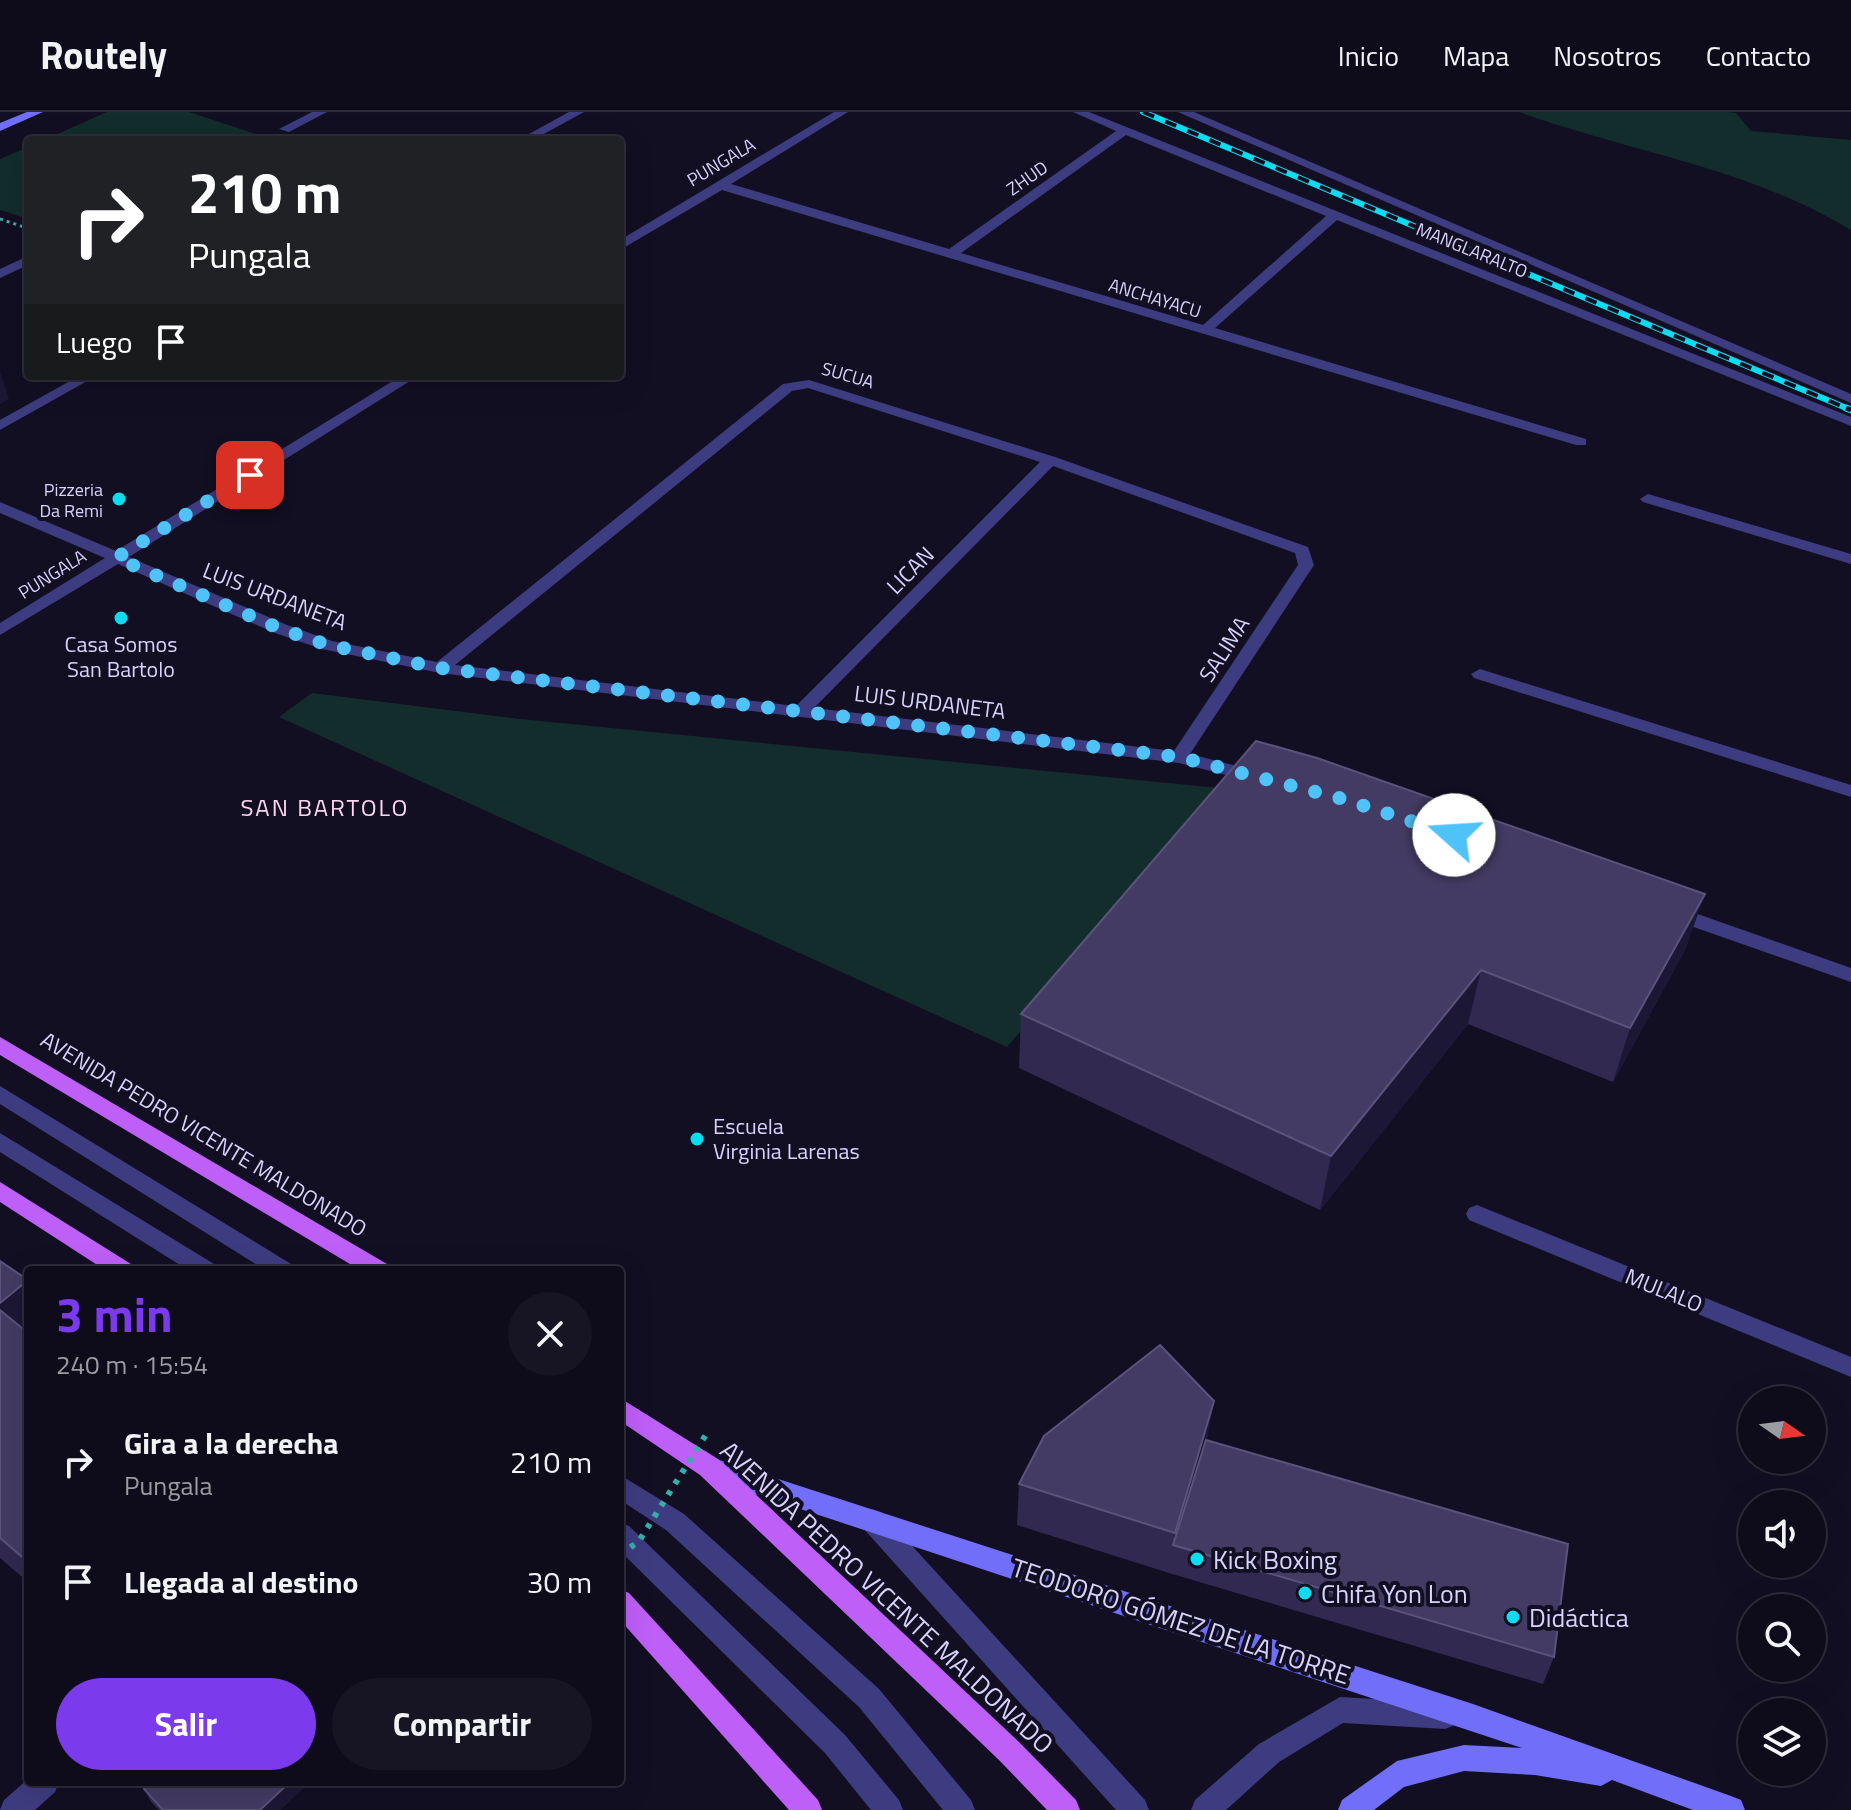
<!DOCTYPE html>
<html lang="es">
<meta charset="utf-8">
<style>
body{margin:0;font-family:"Titillium Web",sans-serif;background:#171423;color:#f1f3f6;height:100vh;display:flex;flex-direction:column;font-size:30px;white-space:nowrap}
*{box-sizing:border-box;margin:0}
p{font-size:26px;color:#9b9ba2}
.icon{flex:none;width:44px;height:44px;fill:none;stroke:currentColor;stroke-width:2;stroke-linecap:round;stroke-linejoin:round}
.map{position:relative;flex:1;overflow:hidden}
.details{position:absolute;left:24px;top:1154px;width:600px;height:520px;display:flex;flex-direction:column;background:#0e0b1a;border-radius:8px;box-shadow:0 8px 32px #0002,0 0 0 2px #2e2b39}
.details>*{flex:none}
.hud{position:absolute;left:24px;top:24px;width:600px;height:244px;border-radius:8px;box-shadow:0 8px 32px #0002,0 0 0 2px #2e2b39;background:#202124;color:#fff;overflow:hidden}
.needle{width:52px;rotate:104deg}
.fabs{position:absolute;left:1738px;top:1274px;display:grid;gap:16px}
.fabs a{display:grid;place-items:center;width:88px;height:88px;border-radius:50%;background:#0e0b1a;box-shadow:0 8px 32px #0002,0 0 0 2px #2e2b39;font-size:40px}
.pin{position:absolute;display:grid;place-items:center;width:68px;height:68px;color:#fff;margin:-34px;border-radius:16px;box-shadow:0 4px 12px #0006}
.me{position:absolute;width:88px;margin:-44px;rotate:289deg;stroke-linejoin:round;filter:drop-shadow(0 0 6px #0008)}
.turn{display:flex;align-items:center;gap:28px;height:168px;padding:0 32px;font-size:36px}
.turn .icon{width:104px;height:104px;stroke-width:2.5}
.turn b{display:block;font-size:56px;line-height:68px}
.then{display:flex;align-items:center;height:76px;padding:0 32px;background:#0003;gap:16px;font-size:30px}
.round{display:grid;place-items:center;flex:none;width:84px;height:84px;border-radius:42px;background:#171423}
.head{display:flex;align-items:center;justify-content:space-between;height:136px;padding:0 32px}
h1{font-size:48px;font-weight:700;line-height:60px;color:#7c3aed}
.primary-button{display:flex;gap:16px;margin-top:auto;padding:16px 32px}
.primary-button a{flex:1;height:92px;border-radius:48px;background:#7c3aed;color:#fff;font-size:32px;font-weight:700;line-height:92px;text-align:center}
.primary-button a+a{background:#171423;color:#f1f3f6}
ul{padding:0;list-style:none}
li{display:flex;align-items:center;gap:24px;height:120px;padding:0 32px}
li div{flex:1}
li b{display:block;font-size:30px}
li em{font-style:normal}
header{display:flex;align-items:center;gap:48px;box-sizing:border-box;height:112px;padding:0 40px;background:#0e0b1a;border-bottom:2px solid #2e2b39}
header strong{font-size:38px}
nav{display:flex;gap:44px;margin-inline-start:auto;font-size:28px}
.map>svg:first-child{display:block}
.green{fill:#122d2c}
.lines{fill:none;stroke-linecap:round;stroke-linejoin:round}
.path{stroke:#34b0a8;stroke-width:3;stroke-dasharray:3 4;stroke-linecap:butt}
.lane{fill:#3e3c80;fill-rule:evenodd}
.street{fill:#3e3c80;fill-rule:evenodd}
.secondary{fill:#716ef9;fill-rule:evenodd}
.primary{fill:#be5ff8;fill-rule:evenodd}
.rail-far1-casing{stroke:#0addf2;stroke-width:6}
.rail-casing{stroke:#0addf2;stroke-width:7}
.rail-far1{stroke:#120f23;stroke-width:4;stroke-dasharray:12;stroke-linecap:butt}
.rail{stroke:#120f23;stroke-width:5;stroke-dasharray:15;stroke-linecap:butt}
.path-bridge{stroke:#34b0a8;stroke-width:6;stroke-dasharray:5 8;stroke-linecap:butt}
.wall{fill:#312950}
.shaded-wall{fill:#1d1736}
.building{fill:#433b63;stroke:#5a537b;stroke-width:2}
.route{stroke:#4fc3f7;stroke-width:14;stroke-dasharray:0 25.2}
.poi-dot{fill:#0addf2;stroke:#120f23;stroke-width:3}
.labels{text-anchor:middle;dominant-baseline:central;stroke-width:8;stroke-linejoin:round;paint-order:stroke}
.far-street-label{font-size:18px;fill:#d8d3fd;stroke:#120f23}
.far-poi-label{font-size:18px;fill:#d8d3fd;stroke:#120f23;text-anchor:end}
.street-label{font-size:22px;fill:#d8d3fd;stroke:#120f23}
.poi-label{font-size:22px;fill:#d8d3fd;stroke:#120f23}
.neighbourhood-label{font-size:24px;letter-spacing:2px;fill:#fdd5ef;stroke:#120f23}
.near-poi-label{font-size:26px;fill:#d8d3fd;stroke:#120f23;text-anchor:start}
.near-street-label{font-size:26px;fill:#d8d3fd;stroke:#120f23}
</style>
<header>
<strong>Routely</strong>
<nav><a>Inicio</a><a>Mapa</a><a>Nosotros</a><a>Contacto</a></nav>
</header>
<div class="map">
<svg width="1851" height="1698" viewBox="0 0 1851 1698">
<rect width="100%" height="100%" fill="#120f23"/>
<g class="green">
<path d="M107 0H189L274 28H44Z"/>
<path d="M1519 0H1728L1736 1 1751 19 1851 28V118C1749 56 1630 40 1519 0Z"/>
<path d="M28 35V107L0 98V47Z"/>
<path d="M312 581 520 607 1229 677 1007 935 279 605Z"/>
</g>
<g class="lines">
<path class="path" d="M0 107 27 116"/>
<g class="lane">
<path d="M1648 382 1851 442V452L1643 390 1640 387Z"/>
<path d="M1480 557 1851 673V685L1474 566 1471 562Z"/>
<path d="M0 974 291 1152 294 1158H265L0 992Z"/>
<path d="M0 1021 214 1152 217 1158H188L0 1040Z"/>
<path d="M620 1363 684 1402 879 1577 971 1688 975 1698H943L859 1595 666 1418 620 1388Z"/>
<path d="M620 1411 629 1414 845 1623 899 1688 903 1698H871L825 1641 620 1439Z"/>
<path d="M1340 1585 1445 1591 1455 1595 1459 1604 1455 1613 1445 1617 1343 1611 1279 1650 1226 1698H1191L1195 1688 1259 1632Z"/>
</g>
<g class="street">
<path d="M312 0H327L289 20 279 17Z"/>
<path d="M569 0H584L533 28H518Z"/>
<path d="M834 0H848L731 72 949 137 1116 19 1073 0H1089L1851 305V314L1337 108 1215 216 1586 327V333H1576L722 78 620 138V128ZM1126 23 1326 104 1203 213 961 141Z"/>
<path d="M1178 0H1194L1851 282V291Z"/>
<path d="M28 144V153L0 166V157Z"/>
<path d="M79 264H96L0 318V308Z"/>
<path d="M401 264H418L129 445 287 513 332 529 437 550 783 272 809 268 1055 345 1308 435 1314 453 1190 642 1264 661 1267 665 1258 671 1179 651 440 561 322 537 275 521 118 452 0 523V511L105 446 0 401V390L116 439ZM808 276 1040 350 796 594 455 553 792 279ZM1053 354 1295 441 1298 453 1174 639 814 596Z"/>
<path d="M1672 793 1851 856V870L1665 805 1662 800 1665 795Z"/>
<path d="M1477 1093 1851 1245V1265L1469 1108 1466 1102 1469 1096Z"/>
<path d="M872 1397 881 1400 1145 1688 1149 1698H1116L863 1416 859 1408 863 1400Z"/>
<path d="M28 1667V1670H59L55 1680 35 1698H0L4 1688Z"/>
</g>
<g class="secondary">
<path d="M27 0H43L0 19V11Z"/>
<path d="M713 1346 1473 1592 1731 1684 1741 1688 1745 1698H1693L1612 1668 1601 1674 1535 1663 1464 1659 1404 1675 1374 1698H1338L1342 1688 1397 1649 1464 1633 1522 1636 704 1365 701 1357 704 1349Z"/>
</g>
<g class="primary">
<path d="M0 925 387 1152 390 1158H360L0 943Z"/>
<path d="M0 1070 131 1152 134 1158H105L0 1090Z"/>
<path d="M620 1286 718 1347 1019 1630 1076 1688 1080 1698H1047L999 1648 700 1363 620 1309Z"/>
<path d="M620 1477 629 1481 818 1688 822 1698H789L620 1508Z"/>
</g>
<g class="rail-far1-casing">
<path id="rail-far1" d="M1143 0 1851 298"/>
</g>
<g class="rail-casing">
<path id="rail" d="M1846 296 1851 298"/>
</g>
<use href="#rail-far1" class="rail-far1"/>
<use href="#rail" class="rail"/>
<path class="path-bridge" d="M620 1443 639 1429 707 1321"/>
</g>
<g class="wall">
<path d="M1686 836 1613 970 1468 912 1320 1098 1019 956 1021 902Z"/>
<path d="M0 1149 28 1168V1208L20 1214 28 1221V1470L0 1446Z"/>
<path d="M1207 1328 1554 1545 1543 1572 1169 1461 1017 1413 1019 1372Z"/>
<path d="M151 1670H300L303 1676 280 1698H159L151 1690 144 1677Z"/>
</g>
<g class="shaded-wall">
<path d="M0 260 9 287 0 292Z"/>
<path d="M1705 782 1686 836 1613 970 1630 916Z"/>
<path d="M1481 858 1468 912 1320 1098 1331 1044Z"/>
<path d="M28 1168V1208L0 1231V1191Z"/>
<path d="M1214 1289 1207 1330 1173 1433 1175 1421Z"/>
<path d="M290 1670H300L303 1676 280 1698H260Z"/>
</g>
<g class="building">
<path d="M1256 629 1317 646 1705 782 1630 916 1481 858 1331 1044 1021 902Z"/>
<path d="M0 1149 28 1168 0 1191Z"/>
<path d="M0 1198 28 1221V1450L0 1426Z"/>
<path d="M1160 1233 1214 1289 1175 1421 1019 1372 1044 1324Z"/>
<path d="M1206 1328 1568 1432 1554 1545 1173 1433Z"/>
<path d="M151 1670H290L260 1698H163L144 1677Z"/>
</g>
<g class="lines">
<path class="route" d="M250 363 116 446 281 517 328 533 440 556 1179 645 1343 687 1454 723"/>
</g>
<g class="poi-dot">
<circle cx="119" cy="387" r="8"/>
<circle cx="121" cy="506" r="8"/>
<circle cx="697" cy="1027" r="8"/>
<circle cx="1197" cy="1447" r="8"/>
<circle cx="1305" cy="1481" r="8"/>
<circle cx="1513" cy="1505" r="8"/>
</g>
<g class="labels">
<g class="far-street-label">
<text transform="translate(721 50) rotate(-31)">PUNGALA</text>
<text transform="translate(1027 66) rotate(-35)">ZHUD</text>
<text transform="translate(1472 138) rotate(22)">MANGLARALTO</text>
<text transform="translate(1155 186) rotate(17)">ANCHAYACU</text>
<text transform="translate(848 263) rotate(16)">SUCUA</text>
<text transform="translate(52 462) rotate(-32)">PUNGALA</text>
</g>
<g class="far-poi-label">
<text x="103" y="377">Pizzeria<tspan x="103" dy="21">Da Remi</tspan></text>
</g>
<g class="street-label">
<text transform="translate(910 458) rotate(-45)">LICAN</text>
<text transform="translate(275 484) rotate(21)">LUIS URDANETA</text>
<text transform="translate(1224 537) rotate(-57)">SALIMA</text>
<text transform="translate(930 590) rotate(7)">LUIS URDANETA</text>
<text transform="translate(204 1022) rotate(31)">AVENIDA PEDRO VICENTE MALDONADO</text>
<text transform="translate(1664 1178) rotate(22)">MULALO</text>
</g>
<g class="poi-label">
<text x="121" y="532">Casa Somos<tspan x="121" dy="25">San Bartolo</tspan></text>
<text x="713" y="1014" text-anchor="start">Escuela<tspan x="713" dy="25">Virginia Larenas</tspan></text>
</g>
<g class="neighbourhood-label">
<text x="325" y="695">SAN BARTOLO</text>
</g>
<g class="near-poi-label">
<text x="1213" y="1447">Kick Boxing</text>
<text x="1321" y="1481">Chifa Yon Lon</text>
<text x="1529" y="1505">Didáctica</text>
</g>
<g class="near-street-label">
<text transform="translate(887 1485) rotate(43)">AVENIDA PEDRO VICENTE MALDONADO</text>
<text transform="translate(1181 1509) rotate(18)">TEODORO GÓMEZ DE LA TORRE</text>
</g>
</g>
</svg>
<div class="fabs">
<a><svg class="needle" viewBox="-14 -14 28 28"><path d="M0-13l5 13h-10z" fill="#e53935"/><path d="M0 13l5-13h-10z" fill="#9b9ba2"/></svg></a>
<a><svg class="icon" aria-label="sound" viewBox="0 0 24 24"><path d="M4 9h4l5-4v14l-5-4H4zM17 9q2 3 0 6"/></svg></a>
<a><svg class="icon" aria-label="search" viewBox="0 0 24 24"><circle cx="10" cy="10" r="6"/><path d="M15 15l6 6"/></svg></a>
<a><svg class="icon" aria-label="layers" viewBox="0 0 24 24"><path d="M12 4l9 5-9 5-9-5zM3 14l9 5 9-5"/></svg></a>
</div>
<div class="pin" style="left:250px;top:363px;background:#d93025"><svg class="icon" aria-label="arrive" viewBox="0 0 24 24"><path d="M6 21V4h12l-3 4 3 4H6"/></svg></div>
<svg class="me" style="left:1454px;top:723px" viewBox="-20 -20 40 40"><circle r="19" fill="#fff"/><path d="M0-13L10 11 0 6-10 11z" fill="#4fc3f7"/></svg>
<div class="hud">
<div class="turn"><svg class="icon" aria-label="right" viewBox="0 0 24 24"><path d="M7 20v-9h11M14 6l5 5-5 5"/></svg><div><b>210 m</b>Pungala</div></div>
<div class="then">Luego<svg class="icon" aria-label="arrive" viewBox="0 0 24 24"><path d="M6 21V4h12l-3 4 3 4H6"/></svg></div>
</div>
<section class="details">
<div class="head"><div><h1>3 min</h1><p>240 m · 15:54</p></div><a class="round"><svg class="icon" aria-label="close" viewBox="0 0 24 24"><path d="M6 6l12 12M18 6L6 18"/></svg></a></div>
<ul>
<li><svg class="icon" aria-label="right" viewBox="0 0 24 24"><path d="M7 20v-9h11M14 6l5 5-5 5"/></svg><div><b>Gira a la derecha</b><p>Pungala</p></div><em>210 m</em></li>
<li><svg class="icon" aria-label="arrive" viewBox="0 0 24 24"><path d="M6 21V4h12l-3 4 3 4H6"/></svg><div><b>Llegada al destino</b></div><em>30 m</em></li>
</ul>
<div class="primary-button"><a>Salir</a><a>Compartir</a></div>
</section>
</div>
